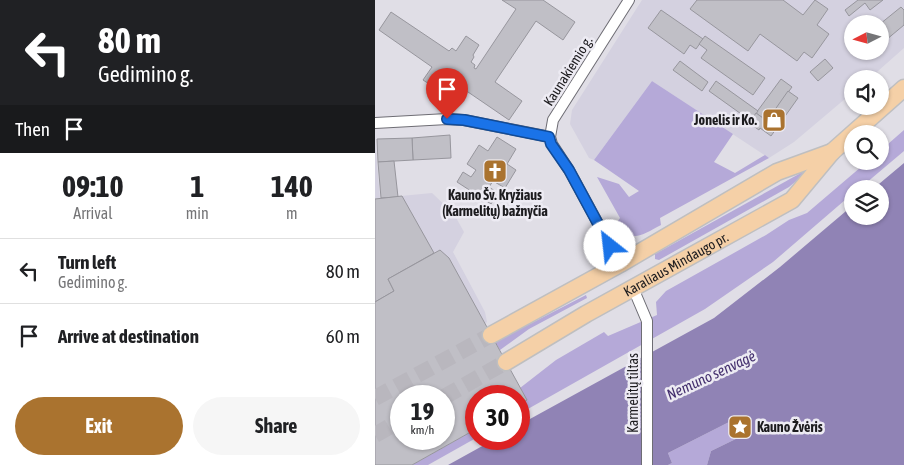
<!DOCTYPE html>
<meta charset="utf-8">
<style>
body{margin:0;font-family:"Asap Condensed",sans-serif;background:#f6f6f6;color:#202124;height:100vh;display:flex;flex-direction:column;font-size:19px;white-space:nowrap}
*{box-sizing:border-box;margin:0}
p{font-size:16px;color:#757577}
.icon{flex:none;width:28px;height:28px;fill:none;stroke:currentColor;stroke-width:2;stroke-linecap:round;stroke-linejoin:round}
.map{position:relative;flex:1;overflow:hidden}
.sheet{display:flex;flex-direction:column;background:#fff;width:375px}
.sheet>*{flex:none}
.hud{background:#202124;color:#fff;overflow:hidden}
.needle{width:32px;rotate:264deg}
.tools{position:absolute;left:469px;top:15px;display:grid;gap:10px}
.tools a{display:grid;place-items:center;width:45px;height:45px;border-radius:50%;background:#fff;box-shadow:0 1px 4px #0004;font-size:25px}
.speed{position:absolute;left:15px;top:385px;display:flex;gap:10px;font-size:25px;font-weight:700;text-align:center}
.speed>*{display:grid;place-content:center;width:65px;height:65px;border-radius:50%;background:#fff;box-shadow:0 1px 4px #0004;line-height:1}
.speed small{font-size:12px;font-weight:400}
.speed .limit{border:8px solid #d22;background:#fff;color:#111}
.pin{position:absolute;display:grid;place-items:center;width:42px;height:42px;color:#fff;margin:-51px -21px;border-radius:50% 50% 50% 0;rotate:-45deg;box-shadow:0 0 5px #0007}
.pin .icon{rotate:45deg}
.me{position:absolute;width:55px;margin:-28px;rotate:331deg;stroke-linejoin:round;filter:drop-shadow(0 0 4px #0008)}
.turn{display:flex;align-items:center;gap:18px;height:105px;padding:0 15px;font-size:22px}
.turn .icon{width:65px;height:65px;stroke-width:2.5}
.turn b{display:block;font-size:35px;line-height:42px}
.then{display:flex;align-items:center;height:48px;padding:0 15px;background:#0003;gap:10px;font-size:19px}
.eta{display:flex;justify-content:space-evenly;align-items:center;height:85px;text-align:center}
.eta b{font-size:30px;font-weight:700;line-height:35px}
.action{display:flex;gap:10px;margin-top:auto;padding:10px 15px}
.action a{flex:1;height:58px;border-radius:30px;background:#aa732f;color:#fff;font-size:20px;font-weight:700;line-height:58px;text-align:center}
.action a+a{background:#f6f6f6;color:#202124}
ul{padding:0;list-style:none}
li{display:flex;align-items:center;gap:15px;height:65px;padding:0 15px;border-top:1px solid #e0e0e0}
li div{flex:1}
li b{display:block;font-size:19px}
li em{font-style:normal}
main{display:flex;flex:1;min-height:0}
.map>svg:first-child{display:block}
.built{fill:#d4d1e0;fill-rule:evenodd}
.green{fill:#b5a9d8}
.water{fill:#9083b5}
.building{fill:#c0bfc6;stroke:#97969d;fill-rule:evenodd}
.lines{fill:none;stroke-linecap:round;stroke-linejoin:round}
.primary-tunnel{stroke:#b9b7be;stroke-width:16;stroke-dasharray:16 8;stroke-linecap:butt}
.minor-casing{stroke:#6e6d74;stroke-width:12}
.primary-casing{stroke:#bfbfc0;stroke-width:19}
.minor{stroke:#fff;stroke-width:10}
.primary{stroke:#f5d0a7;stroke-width:16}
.route-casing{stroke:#114b97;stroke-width:12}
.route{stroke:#1a73e8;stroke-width:9}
.labels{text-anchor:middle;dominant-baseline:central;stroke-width:5;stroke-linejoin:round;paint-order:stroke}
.street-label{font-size:14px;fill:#1c1b1e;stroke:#edebf3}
.poi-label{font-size:14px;font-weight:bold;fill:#1c1b1e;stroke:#edebf3;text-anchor:end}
.water-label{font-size:15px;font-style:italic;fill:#442f6e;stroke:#edebf3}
</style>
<main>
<section class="sheet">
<div class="hud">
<div class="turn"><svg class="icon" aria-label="left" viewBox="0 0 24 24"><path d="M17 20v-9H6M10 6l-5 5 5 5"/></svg><div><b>80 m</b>Gedimino g.</div></div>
<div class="then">Then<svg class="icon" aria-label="arrive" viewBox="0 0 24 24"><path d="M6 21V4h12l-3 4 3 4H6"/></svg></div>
</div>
<div class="eta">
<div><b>09:10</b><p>Arrival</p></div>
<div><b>1</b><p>min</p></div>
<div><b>140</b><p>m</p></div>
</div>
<ul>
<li><svg class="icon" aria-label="left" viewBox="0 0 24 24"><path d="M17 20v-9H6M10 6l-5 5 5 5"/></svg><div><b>Turn left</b><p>Gedimino g.</p></div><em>80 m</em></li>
<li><svg class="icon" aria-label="arrive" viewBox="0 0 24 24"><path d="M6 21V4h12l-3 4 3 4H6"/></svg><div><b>Arrive at destination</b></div><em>60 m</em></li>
</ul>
<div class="action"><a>Exit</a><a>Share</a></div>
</section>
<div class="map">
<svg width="529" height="465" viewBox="0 0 529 465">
<rect width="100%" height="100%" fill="#e0dee6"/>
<g class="built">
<path d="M267 0H529V48L494 79H478L477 93 419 142 394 158 277 81 219 160 214 158 195 124 197 110ZM478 24H505V51H478Z"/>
<path d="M0 139 5 198 57 193 79 214 89 232 78 252 110 312 112 322 102 331 0 386Z"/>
</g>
<g class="green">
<path d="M277 81 358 134 339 162 360 173 390 155 394 158 285 218 286 225C267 235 257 244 241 224L245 218 222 177 244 184 254 197 264 191 219 160Z"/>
<path d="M529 130V151L484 189H478L477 194 398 262 330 309 144 414V405L152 400 145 388 181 360 229 332 233 336 282 315 281 302 291 291 391 235 414 220 432 213 493 161H505V151Z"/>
<path d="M442 164 414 187 284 260 280 259V254Z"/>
<path d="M211 295 212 298 154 329 125 350 120 342Z"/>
<path d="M370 417 375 427 371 434 336 451 332 465H293L297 463 293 453 362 418Z"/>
<path d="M101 429V438L53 465H37Z"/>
</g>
<path class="water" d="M529 163V465H332L336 451 371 434 375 427 369 417 362 418 293 453 297 463 293 465H73L120 439H144V425L339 318 405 267 477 206 478 216H505V189H498Z"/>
<g class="building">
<path d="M127 0H168L200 22 188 40 161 21 120 82 147 101 134 120 74 79 65 91 48 80 57 67 4 30 16 12 74 51 77 48 81 51 91 36 104 45 98 55 99 57 96 62 100 65 99 68 101 69 141 9Z"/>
<path d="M322 0H408L428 15 440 0 453 9 442 25 454 34 437 58 429 52 422 61 385 34 373 51 315 9Z"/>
<path d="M483 0H508L495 10 490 3 474 16 470 10Z"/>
<path d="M526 7 529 10V25L511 40 505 34V24Z"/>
<path d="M286 10 328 39 321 49 315 45 309 54 273 28Z"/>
<path d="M330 36 390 78 378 95 326 58 332 50 324 44Z"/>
<path d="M450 59 458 68 443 81 435 72Z"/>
<path d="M305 61 333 82 327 91 298 70Z"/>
<path d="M406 79 417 87 392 121 381 113Z"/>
<path d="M341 81 383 111 376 121 334 91Z"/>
<path d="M413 91 423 98 396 136 385 128 384 130 374 123 381 113 392 121Z"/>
<path d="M75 135 76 158 38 160 37 138Z"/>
<path d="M122 137 141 149 132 164 141 170 130 188 118 181 114 187 123 193 116 204 82 182 88 172 96 177 101 170 92 164 104 145 113 151Z"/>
<path d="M37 138 38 160 3 162 2 139Z"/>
<path d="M19 161 23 197 6 198 3 162Z"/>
<path d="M27 196 59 253 13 279 19 291 0 302V199Z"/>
<path d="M65 250 74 258 152 400 144 405V396H101V429L37 465H0V302L19 291 13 279ZM26 396H69V439H26Z"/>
</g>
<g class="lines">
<g class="primary-tunnel">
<path d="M69 397 131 362"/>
<path d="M0 398 116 335"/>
<path d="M0 435 26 420"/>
</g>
<g class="minor-casing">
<g id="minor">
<path d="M0 123 72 119 89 120 175 137"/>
<path d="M245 264 194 170 177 144 175 137 178 120 254 0"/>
<path d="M258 288 272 321V465"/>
</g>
</g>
<g class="primary-casing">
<g id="primary">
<path d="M116 335 245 264 402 172 457 152"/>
<path id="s1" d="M131 362 211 314 417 200 457 152 529 88"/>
</g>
</g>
<use href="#minor" class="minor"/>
<use href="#primary" class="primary"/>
</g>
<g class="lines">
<g class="route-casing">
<path id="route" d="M72 119 89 120 174 137 176 144 194 170 235 246"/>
</g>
<use href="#route" class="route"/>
</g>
<defs>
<g id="shop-square" transform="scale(1.25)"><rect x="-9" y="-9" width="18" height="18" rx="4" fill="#aa732f" stroke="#edebf3"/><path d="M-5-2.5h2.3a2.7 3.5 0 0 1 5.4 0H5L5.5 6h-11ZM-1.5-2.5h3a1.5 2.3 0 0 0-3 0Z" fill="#fff"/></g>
<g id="church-square" transform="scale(1.25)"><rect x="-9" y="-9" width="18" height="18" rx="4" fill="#aa732f" stroke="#edebf3"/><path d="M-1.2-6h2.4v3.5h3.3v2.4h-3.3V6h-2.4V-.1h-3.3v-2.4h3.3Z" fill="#fff"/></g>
<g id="sight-square" transform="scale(1.25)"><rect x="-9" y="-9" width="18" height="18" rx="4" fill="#aa732f" stroke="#edebf3"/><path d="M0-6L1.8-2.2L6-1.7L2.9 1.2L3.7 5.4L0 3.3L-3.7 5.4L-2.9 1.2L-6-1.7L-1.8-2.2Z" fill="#fff"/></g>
</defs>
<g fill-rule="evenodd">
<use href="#shop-square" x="399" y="120"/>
<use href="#church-square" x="120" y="171"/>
<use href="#sight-square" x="365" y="427"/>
</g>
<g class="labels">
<g class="street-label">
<text transform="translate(193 71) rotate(-58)">Kaunakiemio g.</text>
<text stroke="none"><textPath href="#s1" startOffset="196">Karaliaus Mindaugo pr.</textPath></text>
<text transform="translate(258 393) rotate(-90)">Karmelitų tiltas</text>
</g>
<g class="poi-label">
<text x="382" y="120">Jonelis ir Ko.</text>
<text x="120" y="195" text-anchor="middle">Kauno Šv. Kryžiaus<tspan x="120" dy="16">(Karmelitų) bažnyčia</tspan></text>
<text x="382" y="427" text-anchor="start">Kauno Žvėris</text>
</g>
<g class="water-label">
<text transform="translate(336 375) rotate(-25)">Nemuno senvagė</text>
</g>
</g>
</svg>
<div class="tools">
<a><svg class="needle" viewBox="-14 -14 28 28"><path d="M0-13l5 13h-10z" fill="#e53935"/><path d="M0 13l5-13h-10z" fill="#757577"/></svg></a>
<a><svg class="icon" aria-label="sound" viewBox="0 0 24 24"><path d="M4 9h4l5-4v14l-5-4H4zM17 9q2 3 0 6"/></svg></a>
<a><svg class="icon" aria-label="search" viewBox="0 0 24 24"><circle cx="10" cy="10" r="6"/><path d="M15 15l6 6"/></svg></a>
<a><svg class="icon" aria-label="layers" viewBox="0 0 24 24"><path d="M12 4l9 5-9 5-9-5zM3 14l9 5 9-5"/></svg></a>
</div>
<div class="speed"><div>19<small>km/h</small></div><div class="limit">30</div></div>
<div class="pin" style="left:72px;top:119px;background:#d93025"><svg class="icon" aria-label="arrive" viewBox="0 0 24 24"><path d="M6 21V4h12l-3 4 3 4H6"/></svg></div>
<svg class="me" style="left:235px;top:246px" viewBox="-20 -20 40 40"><circle r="19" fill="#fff"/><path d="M0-13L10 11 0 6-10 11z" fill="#1a73e8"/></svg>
</div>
</main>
